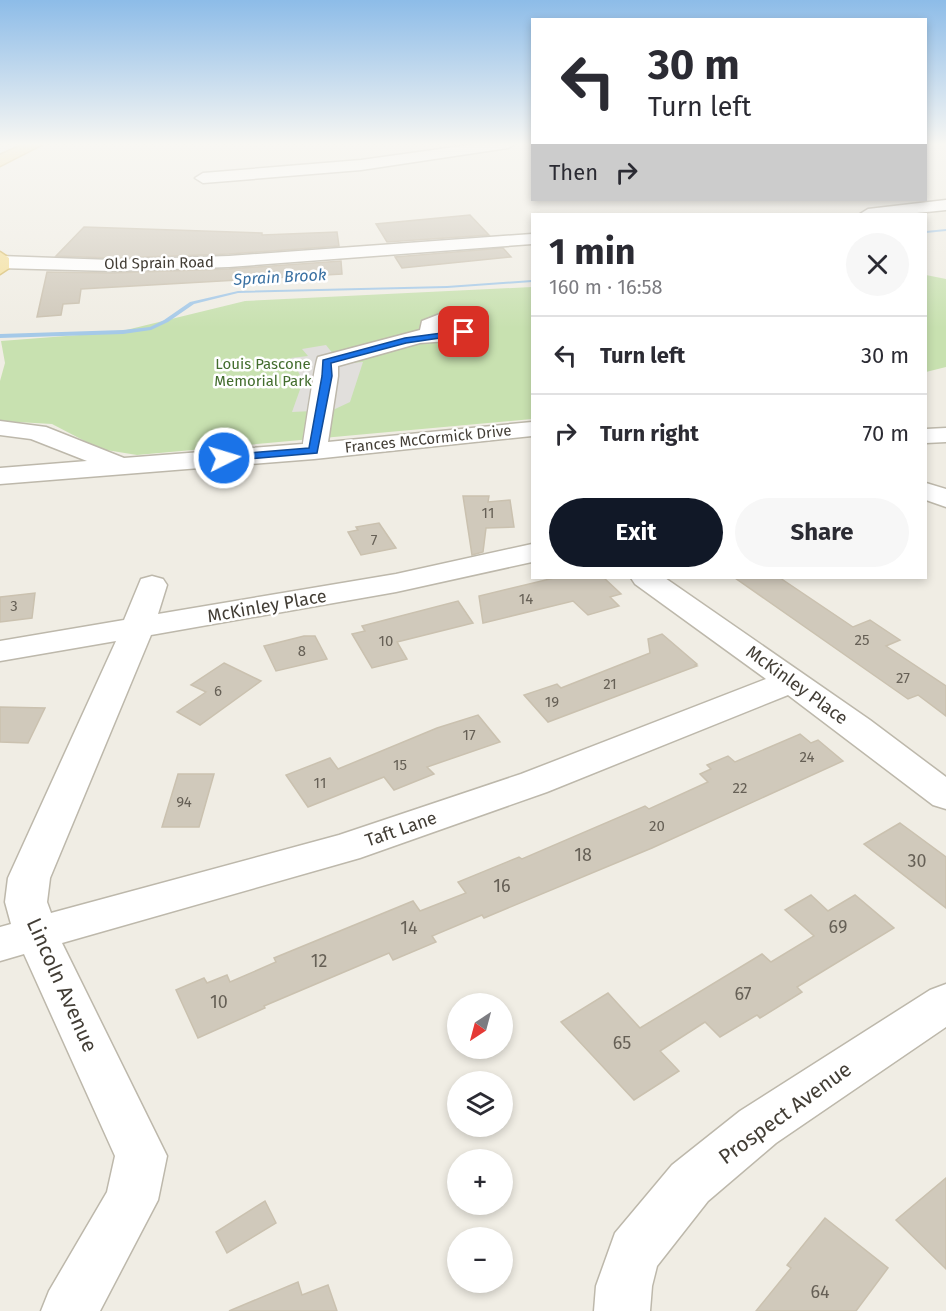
<!DOCTYPE html>
<meta charset="utf-8">
<style>
body{margin:0;font-family:"Fira Sans",sans-serif;background:#f7f7f7;color:#2b2b33;height:100vh;display:flex;flex-direction:column;font-size:22px;white-space:nowrap}
*{box-sizing:border-box;margin:0}
p{font-size:20px;color:#7c7c81}
.icon{flex:none;width:33px;height:33px;fill:none;stroke:currentColor;stroke-width:2;stroke-linecap:round;stroke-linejoin:round}
.map{position:relative;flex:1;overflow:hidden}
.sheet{position:absolute;left:531px;top:213px;width:396px;height:366px;display:flex;flex-direction:column;background:#fff;border-radius:0px;box-shadow:0 3px 9px #0003}
.sheet>*{flex:none}
.guide{position:absolute;left:531px;top:18px;width:396px;height:183px;border-radius:0px;box-shadow:0 3px 9px #0003;background:#fff;color:#2b2b33;overflow:hidden}
.needle{width:39px;rotate:216deg}
.fabs{position:absolute;left:447px;top:993px;display:grid;gap:12px}
.fabs a{display:grid;place-items:center;width:66px;height:66px;border-radius:50%;background:#fff;box-shadow:0 3px 9px #0003;font-size:30px}
.pin{position:absolute;display:grid;place-items:center;width:51px;height:51px;color:#fff;margin:-26px;border-radius:12px;box-shadow:0 3px 9px #0006}
.me{position:absolute;width:66px;margin:-33px;rotate:85deg;stroke-linejoin:round;filter:drop-shadow(0 0 4px #0008)}
.turn{display:flex;align-items:center;gap:21px;height:126px;padding:0 18px;font-size:27px}
.turn .icon{width:78px;height:78px;stroke-width:2.5}
.turn b{display:block;font-size:42px;line-height:51px}
.then{display:flex;align-items:center;height:57px;padding:0 18px;background:#0003;gap:12px;font-size:22px}
.round{display:grid;place-items:center;flex:none;width:63px;height:63px;border-radius:32px;background:#f7f7f7}
.overview{display:flex;align-items:center;justify-content:space-between;height:102px;padding:0 18px}
h1{font-size:36px;font-weight:700;line-height:45px}
.button{display:flex;gap:12px;margin-top:auto;padding:12px 18px}
.button a{flex:1;height:69px;border-radius:36px;background:#111827;color:#fff;font-size:24px;font-weight:700;line-height:69px;text-align:center}
.button a+a{background:#f7f7f7;color:#2b2b33}
ul{padding:0;list-style:none}
li{display:flex;align-items:center;gap:18px;height:78px;padding:0 18px;border-top:2px solid #e1e1e2}
li div{flex:1}
li b{display:block;font-size:22px}
li em{font-style:normal}
.map>svg:first-child{display:block}
.green{fill:#c8e1b0}
.parking{fill:#e1dfdc}
.lines{fill:none;stroke-linecap:round;stroke-linejoin:round}
.stream{fill:#a5c9e8;fill-rule:evenodd}
.building{fill:#d0c9bb;stroke:#cac1af;stroke-width:1.5}
.minor-casing{stroke:#bdb8ab;stroke-width:3}
.major-casing{stroke:#d7bc6b;stroke-width:3}
.minor{fill:#fff;fill-rule:evenodd}
.major{fill:#f4df99;fill-rule:evenodd}
.route{fill:#1a73e8;stroke:#114b97;stroke-width:1.5}
.labels{text-anchor:middle;dominant-baseline:central;stroke-width:5;stroke-linejoin:round;paint-order:stroke}
.far-street-label{font-size:15px;fill:#423d35;stroke:#fff}
.far-park-label{font-size:15px;fill:#436d2e;stroke:#fff}
.number-label{font-size:15px;fill:#666056}
.far-water-label{font-size:16px;font-style:italic;fill:#3970a2;stroke:#fff}
.street-label{font-size:18px;fill:#423d35;stroke:#fff}
.near-number-label{font-size:18px;fill:#666056}
.near-street-label{font-size:21px;fill:#423d35;stroke:#fff}
</style>
<div class="map">
<svg width="946" height="1311" viewBox="0 0 946 1311">
<rect width="100%" height="100%" fill="#f0ede4"/>
<g class="green">
<path d="M926 275 946 279V367L926 372Z"/>
<path d="M532 287V419L137 455 100 449 52 424 0 421V381L5 363 1 341 118 332 245 301Z"/>
</g>
<path class="parking" d="M326 345 334 355 350 363 363 362 350 402 333 410 292 412 303 381 291 358 308 356 302 349Z"/>
<g class="lines">
<g class="stream">
<path d="M946 229V231L926 233V231Z"/>
<path d="M532 280V282L447 288 238 293 194 304 168 322 151 330 123 334 0 338V334L123 330 150 327 164 320 190 302 238 291 447 286Z"/>
</g>
</g>
<g class="building">
<path d="M470 215 489 235 387 242 376 224Z"/>
<path d="M84 227 262 233V235L337 232 339 246 229 254 112 258 56 256Z"/>
<path d="M503 248 511 257 402 268 395 257Z"/>
<path d="M341 261 342 274 81 289 79 303 63 304 61 315 37 317 47 272 112 273 229 269Z"/>
<path d="M463 496H489L488 502 510 500 514 527 486 528 483 552 472 555Z"/>
<path d="M379 523 396 548 361 555 348 532 358 530 356 527Z"/>
<path d="M554 578H604L621 594 610 597 619 606 588 615 573 601 483 623 479 596Z"/>
<path d="M735 578H780L853 627 870 620 900 640 886 646 946 686V716L918 695 908 699Z"/>
<path d="M35 593 32 618 0 622V597Z"/>
<path d="M458 601 473 623 397 642 407 659 372 668 352 634 365 631 362 626Z"/>
<path d="M662 634 697 664 695 665 697 666 548 722 524 695 557 684 561 688 650 653 648 639Z"/>
<path d="M304 636H315L327 659 276 671 264 646Z"/>
<path d="M224 663 261 681 200 725 177 712 206 692 191 685Z"/>
<path d="M0 707 45 708 28 743 0 742Z"/>
<path d="M478 715 500 742 427 767 434 774 394 790 384 777 308 807 286 775 330 758 338 769 437 728Z"/>
<path d="M800 734 811 743 818 740 843 761 652 848 484 918 482 915 432 936 436 942 393 960 389 953 264 1006 265 1008 198 1038 176 990 204 978 207 983 227 975 230 982 276 962 274 958 413 901 420 911 466 893 458 882 519 857 522 859 645 806 649 809 708 782 700 774 711 769 707 765 728 756 735 762Z"/>
<path d="M178 774H214L199 827H162Z"/>
<path d="M900 823 946 857V908L864 844Z"/>
<path d="M811 895 828 911 855 895 894 928 797 987 802 992 760 1018 757 1015 720 1037 705 1022 660 1051 679 1071 634 1100 561 1022 608 993 640 1028 762 954 771 962 814 936 785 910Z"/>
<path d="M946 1178V1269L896 1220Z"/>
<path d="M265 1201 276 1223 227 1253 216 1232Z"/>
<path d="M825 1218 888 1268 856 1311H756L791 1268 787 1265Z"/>
<path d="M298 1282 302 1295 328 1285 337 1311H229Z"/>
</g>
<g class="lines">
<g class="minor-casing">
<g id="minor">
<path d="M476 144H515L508 148 361 170 203 183 195 178 203 173 361 160Z"/>
<path d="M946 200V210L907 214H860L868 209Z"/>
<path d="M532 234V244L229 267 112 271 0 268V256L112 260 229 256Z"/>
<path d="M440 314 466 316 481 327 462 340 420 343 338 366V376L328 442 532 422V436L314 459 0 484V468L87 461 31 439 0 435V421L46 427 124 458 303 444C305 432 315 362 318 357L420 330 422 321ZM443 326H455L441 329Z"/>
<path d="M946 428V442L926 443V429Z"/>
<path d="M926 483 946 489V507L926 500Z"/>
<path d="M532 544V562L396 592 151 635 50 878 47 902 51 913 339 835 521 774 766 679 635 584 631 578H665L870 720 946 777V809L933 805 788 695 547 792 360 858 62 943 167 1156 158 1200 100 1311H41L49 1291 107 1192 115 1156 24 954 0 961V927L11 924 5 902 8 878 116 641 0 661V641L124 620 141 579 152 576 163 579 167 585 158 614 396 574Z"/>
<path d="M946 984V1027L776 1143 708 1201 657 1266 652 1286 650 1311H594L596 1286 615 1233 672 1165 740 1111 930 990Z"/>
</g>
</g>
<g class="major-casing">
<g id="major">
<path d="M24 144H43L0 166V155Z"/>
<path d="M0 252 9 258V268L0 274Z"/>
</g>
</g>
<use href="#minor" class="minor"/>
<use href="#major" class="major"/>
</g>
<linearGradient id="sky" x2="0" y2="1"><stop stop-color="#8dbce8"/><stop offset="0.44" stop-color="#f8f7f3"/><stop offset="1" stop-color="#f8f7f3" stop-opacity="0"/></linearGradient>
<rect width="946" height="328" fill="url(#sky)"/>
<path class="route" d="M464 330 468 332 467 334 406 343 331 363 332 376 317 453 224 461 218 458 224 455 309 448 322 376 323 360 405 338Z"/>
<g class="labels">
<g class="far-street-label">
<text transform="translate(159 263) rotate(-1)">Old Sprain Road</text>
<text transform="translate(428 439) rotate(-6)">Frances McCormick Drive</text>
</g>
<g class="far-park-label">
<text x="263" y="364">Louis Pascone<tspan x="263" dy="17">Memorial Park</tspan></text>
</g>
<g class="number-label">
<text x="488" y="513">11</text>
<text x="374" y="540">7</text>
<text x="526" y="599">14</text>
<text x="14" y="606">3</text>
<text x="862" y="640">25</text>
<text x="386" y="641">10</text>
<text x="302" y="651">8</text>
<text x="903" y="678">27</text>
<text x="610" y="684">21</text>
<text x="218" y="691">6</text>
<text x="552" y="702">19</text>
<text x="469" y="735">17</text>
<text x="807" y="757">24</text>
<text x="400" y="765">15</text>
<text x="320" y="783">11</text>
<text x="740" y="788">22</text>
<text x="184" y="802">94</text>
<text x="657" y="826">20</text>
</g>
<g class="far-water-label">
<text transform="translate(280 277) rotate(-3)">Sprain Brook</text>
</g>
<g class="street-label">
<text transform="translate(267 606) rotate(-10)">McKinley Place</text>
<text transform="translate(797 685) rotate(36)">McKinley Place</text>
<text transform="translate(401 829) rotate(-19)">Taft Lane</text>
</g>
<g class="near-number-label">
<text x="583" y="855">18</text>
<text x="917" y="861">30</text>
<text x="502" y="886">16</text>
<text x="838" y="927">69</text>
<text x="409" y="928">14</text>
<text x="319" y="961">12</text>
<text x="743" y="994">67</text>
<text x="219" y="1002">10</text>
<text x="622" y="1043">65</text>
<text x="820" y="1292">64</text>
</g>
<g class="near-street-label">
<text transform="translate(62 985) rotate(66)">Lincoln Avenue</text>
<text transform="translate(785 1113) rotate(-36)">Prospect Avenue</text>
</g>
</g>
</svg>
<div class="fabs">
<a><svg class="needle" viewBox="-14 -14 28 28"><path d="M0-13l5 13h-10z" fill="#e53935"/><path d="M0 13l5-13h-10z" fill="#7c7c81"/></svg></a>
<a><svg class="icon" aria-label="layers" viewBox="0 0 24 24"><path d="M12 4l9 5-9 5-9-5zM3 14l9 5 9-5"/></svg></a>
<a>+</a>
<a>−</a>
</div>
<div class="pin" style="left:464px;top:332px;background:#d93025"><svg class="icon" aria-label="arrive" viewBox="0 0 24 24"><path d="M6 21V4h12l-3 4 3 4H6"/></svg></div>
<svg class="me" style="left:224px;top:458px" viewBox="-20 -20 40 40"><circle r="17" fill="#1a73e8" stroke="#fff" stroke-width="3"/><path d="M0-11L8 9 0 5-8 9z" fill="#fff"/></svg>
<div class="guide">
<div class="turn"><svg class="icon" aria-label="left" viewBox="0 0 24 24"><path d="M17 20v-9H6M10 6l-5 5 5 5"/></svg><div><b>30 m</b>Turn left</div></div>
<div class="then">Then<svg class="icon" aria-label="right" viewBox="0 0 24 24"><path d="M7 20v-9h11M14 6l5 5-5 5"/></svg></div>
</div>
<section class="sheet">
<div class="overview"><div><h1>1 min</h1><p>160 m · 16:58</p></div><a class="round"><svg class="icon" aria-label="close" viewBox="0 0 24 24"><path d="M6 6l12 12M18 6L6 18"/></svg></a></div>
<ul>
<li><svg class="icon" aria-label="left" viewBox="0 0 24 24"><path d="M17 20v-9H6M10 6l-5 5 5 5"/></svg><div><b>Turn left</b></div><em>30 m</em></li>
<li><svg class="icon" aria-label="right" viewBox="0 0 24 24"><path d="M7 20v-9h11M14 6l5 5-5 5"/></svg><div><b>Turn right</b></div><em>70 m</em></li>
</ul>
<div class="button"><a>Exit</a><a>Share</a></div>
</section>
</div>
